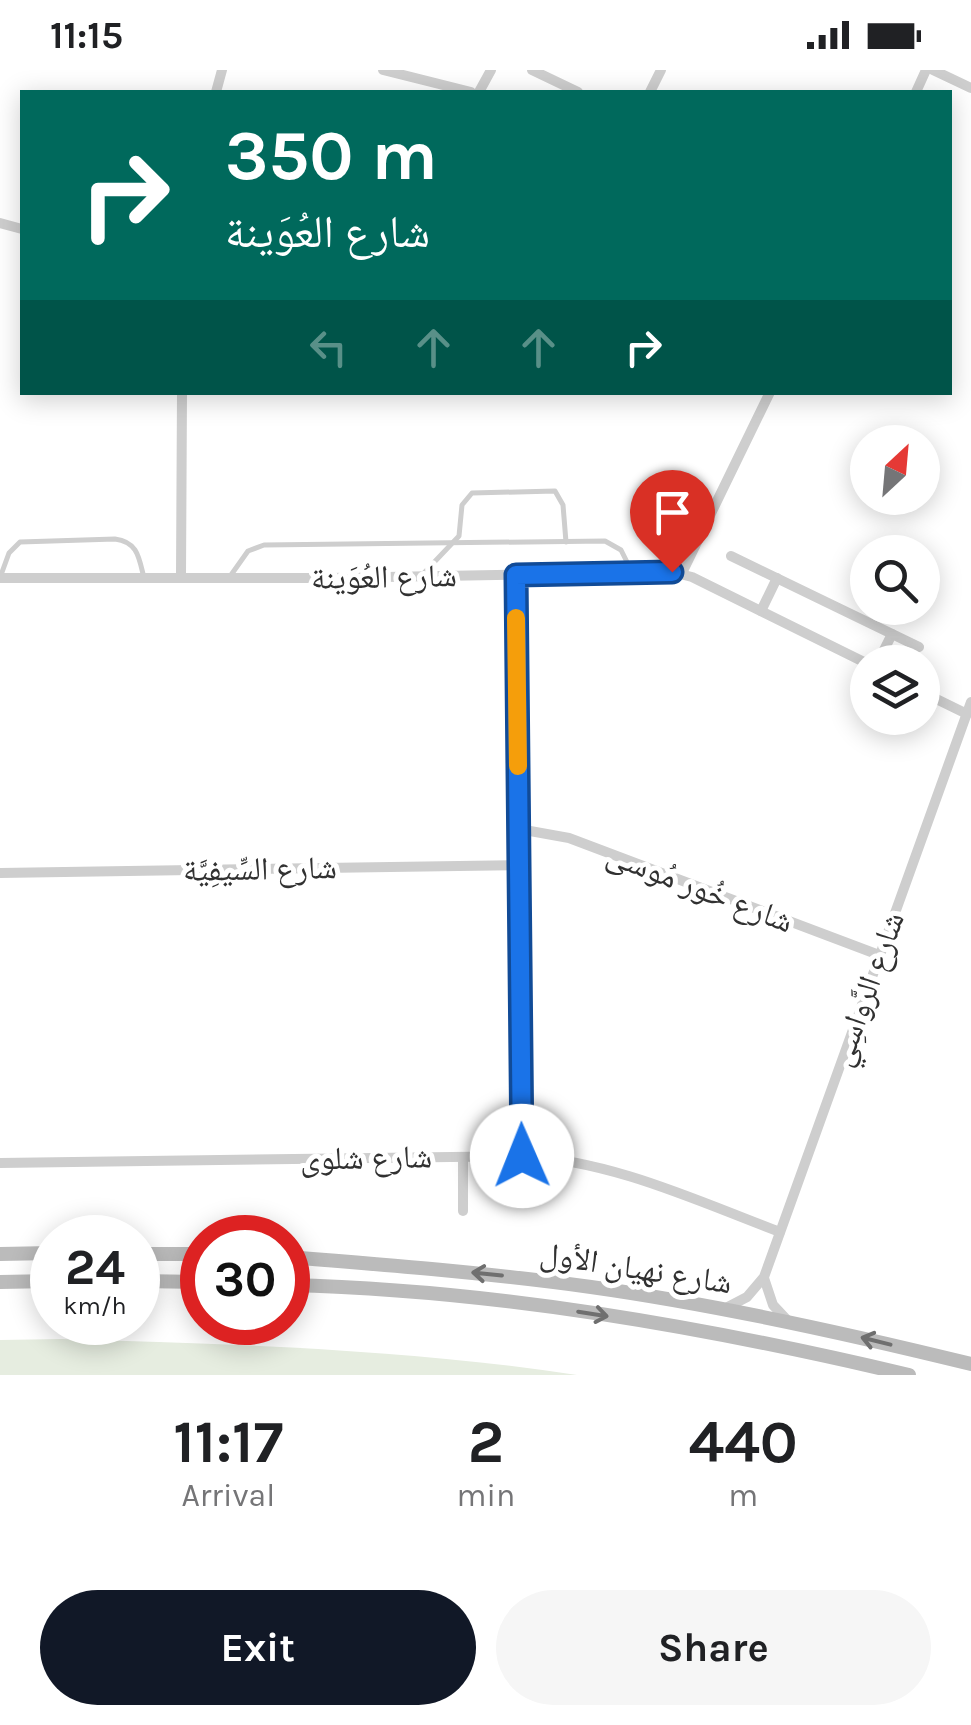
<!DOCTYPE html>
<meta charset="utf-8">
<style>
body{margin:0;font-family:Karla,"Noto Naskh Arabic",sans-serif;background:#f6f6f6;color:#202124;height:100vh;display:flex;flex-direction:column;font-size:38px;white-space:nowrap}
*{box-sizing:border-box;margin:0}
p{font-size:32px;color:#757577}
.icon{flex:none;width:55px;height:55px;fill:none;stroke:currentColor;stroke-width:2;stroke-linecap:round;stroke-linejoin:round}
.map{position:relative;height:1305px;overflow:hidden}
.details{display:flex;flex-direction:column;background:#fff;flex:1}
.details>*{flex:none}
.guide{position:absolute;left:20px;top:20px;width:932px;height:305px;border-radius:0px;box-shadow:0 5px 25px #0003;background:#00695c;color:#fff;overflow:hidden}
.needle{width:65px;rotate:26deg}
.fabs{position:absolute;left:850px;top:355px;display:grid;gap:20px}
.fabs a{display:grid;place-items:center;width:90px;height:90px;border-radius:50%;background:#fff;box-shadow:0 5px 25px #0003;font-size:50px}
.speed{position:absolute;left:30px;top:1145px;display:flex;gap:20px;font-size:50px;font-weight:700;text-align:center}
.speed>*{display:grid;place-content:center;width:130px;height:130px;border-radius:50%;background:#fff;box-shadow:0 5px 25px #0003;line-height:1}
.speed small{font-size:25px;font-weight:400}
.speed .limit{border:15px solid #d22;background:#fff;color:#111}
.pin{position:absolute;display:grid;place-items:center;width:85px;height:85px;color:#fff;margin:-102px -42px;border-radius:50% 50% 50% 0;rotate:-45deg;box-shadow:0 0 10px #0007}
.pin .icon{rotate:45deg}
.me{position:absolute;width:110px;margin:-55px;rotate:359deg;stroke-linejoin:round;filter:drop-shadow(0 0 8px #0008)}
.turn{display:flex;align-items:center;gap:35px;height:210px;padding:0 40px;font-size:45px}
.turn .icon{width:130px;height:130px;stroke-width:2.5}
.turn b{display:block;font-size:70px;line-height:85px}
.lanes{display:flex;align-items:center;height:95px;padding:0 40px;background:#0003;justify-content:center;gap:50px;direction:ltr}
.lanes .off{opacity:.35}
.eta{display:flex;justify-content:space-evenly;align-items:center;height:170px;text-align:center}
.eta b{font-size:60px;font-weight:700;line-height:70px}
.primary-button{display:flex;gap:20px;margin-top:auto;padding:20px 40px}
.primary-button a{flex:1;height:115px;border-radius:60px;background:#111827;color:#fff;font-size:40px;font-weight:700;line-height:115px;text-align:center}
.primary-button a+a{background:#f6f6f6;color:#202124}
.status{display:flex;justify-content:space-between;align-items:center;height:70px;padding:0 50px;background:#fff;direction:ltr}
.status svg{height:28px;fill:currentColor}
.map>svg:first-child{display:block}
.green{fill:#e6ede0}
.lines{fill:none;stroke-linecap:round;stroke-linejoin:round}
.lane{stroke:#cecece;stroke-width:5}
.street{stroke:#cecece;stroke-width:10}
.secondary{stroke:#bbb;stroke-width:14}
.oneway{stroke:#6f6f6f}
.route-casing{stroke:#114b97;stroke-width:25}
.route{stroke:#1a73e8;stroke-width:18}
.slow{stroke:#f59e0b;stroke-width:18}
.labels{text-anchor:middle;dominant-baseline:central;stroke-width:10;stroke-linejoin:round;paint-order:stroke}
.street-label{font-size:32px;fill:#313131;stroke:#fff}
</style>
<div class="status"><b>11:15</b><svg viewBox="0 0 49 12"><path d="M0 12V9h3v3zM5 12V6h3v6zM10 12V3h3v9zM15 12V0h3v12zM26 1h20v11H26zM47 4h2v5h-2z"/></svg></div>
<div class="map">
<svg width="971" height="1305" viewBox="0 0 971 1305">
<rect width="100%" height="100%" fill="#fff"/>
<path class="green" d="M61 1269C234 1274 406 1279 577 1305H0V1270Z"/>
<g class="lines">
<g class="lane">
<path d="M423 504 459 466 462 435 472 423 555 421 563 435 566 472"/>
<path d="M1 505 9 483 20 472 115 469C138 472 139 488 144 508"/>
<path d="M231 505 248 481 264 475 605 471 621 480 631 500"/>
</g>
<g class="street">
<path d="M383 0 471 22"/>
<path d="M532 0 578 22"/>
<path d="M933 0 971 18"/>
<path d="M216 22 222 0"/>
<path d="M479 22 491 0"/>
<path d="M650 22 661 0"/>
<path d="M916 22 926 0"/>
<path d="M0 153 22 159"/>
<path d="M731 486 919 577"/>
<path d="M682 503 770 322"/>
<path d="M516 505 522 1086"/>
<path d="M181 506 182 322"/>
<path d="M0 508H329L672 502 692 507 868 594"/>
<path d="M761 541 777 508"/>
<path d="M878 592 892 564"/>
<path d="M922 622 967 644"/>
<path d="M519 759 569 768 879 885"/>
<path d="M0 803 519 795"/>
<path d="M0 1093 522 1086C613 1091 695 1130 780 1162"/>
<path d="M463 1141V1087"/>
<path d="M764 1208 773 1235 788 1251"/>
<path d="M724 1239 747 1227 764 1207 971 632"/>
</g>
<g class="secondary">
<path d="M0 1184 52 1183"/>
<path d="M138 1184H202"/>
<path d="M288 1187C389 1195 490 1203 591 1217 719 1235 845 1263 971 1294"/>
<path d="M138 1211 202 1212"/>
<path d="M0 1212 52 1211"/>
<path d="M288 1215C496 1220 706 1257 909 1305"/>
</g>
</g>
<defs><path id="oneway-shaft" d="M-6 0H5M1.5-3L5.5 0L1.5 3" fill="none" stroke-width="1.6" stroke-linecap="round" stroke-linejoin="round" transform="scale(2.5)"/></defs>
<g class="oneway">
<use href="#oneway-shaft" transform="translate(487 1204) rotate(-174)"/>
<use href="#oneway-shaft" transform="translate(593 1244) rotate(9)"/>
<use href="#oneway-shaft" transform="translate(876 1271) rotate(-166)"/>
</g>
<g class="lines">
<g class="route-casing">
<path id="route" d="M522 1086 516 505 672 502"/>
</g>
<use href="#route" class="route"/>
<path class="slow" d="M516 548 518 696"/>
</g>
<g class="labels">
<g class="street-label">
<text transform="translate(384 507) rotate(-1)">شارع العُوَينة</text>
<text transform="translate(260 799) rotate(-1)">شارع السِّيفِيَّة</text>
<text transform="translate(700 818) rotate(21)">شارع خُور مُوسى</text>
<text transform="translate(867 919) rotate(-70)">شارع الرَّواسِي</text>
<text transform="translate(366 1088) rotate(-1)">شارع شلوى</text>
<text transform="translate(636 1198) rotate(9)">شارع نهيان الأول</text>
</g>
</g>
</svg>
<div class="fabs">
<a><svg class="needle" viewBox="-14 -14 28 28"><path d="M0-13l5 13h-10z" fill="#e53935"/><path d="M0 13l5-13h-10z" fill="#757577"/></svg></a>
<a><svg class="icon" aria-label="search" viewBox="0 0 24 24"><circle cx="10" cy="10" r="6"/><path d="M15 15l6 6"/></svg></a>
<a><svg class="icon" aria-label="layers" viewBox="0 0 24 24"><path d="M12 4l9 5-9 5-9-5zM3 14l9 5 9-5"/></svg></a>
</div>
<div class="speed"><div>24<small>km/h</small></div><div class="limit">30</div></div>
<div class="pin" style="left:672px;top:502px;background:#d93025"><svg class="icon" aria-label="arrive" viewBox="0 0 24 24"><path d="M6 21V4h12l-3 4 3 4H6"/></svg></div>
<svg class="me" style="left:522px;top:1086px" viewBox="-20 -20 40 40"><circle r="19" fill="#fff"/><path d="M0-13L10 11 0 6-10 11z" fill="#1a73e8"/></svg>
<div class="guide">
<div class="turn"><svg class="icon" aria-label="right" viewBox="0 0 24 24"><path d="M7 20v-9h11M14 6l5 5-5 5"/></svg><div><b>350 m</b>شارع العُوَينة</div></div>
<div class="lanes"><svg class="icon off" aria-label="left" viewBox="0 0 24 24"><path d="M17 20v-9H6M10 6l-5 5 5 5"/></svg><svg class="icon off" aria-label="ahead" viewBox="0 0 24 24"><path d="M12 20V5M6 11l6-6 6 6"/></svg><svg class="icon off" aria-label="ahead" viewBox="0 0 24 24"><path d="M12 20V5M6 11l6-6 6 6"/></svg><svg class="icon" aria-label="right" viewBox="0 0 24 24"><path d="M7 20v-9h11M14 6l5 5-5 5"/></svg></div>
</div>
</div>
<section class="details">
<div class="eta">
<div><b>11:17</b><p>Arrival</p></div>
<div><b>2</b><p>min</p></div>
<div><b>440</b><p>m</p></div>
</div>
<div class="primary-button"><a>Exit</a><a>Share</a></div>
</section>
